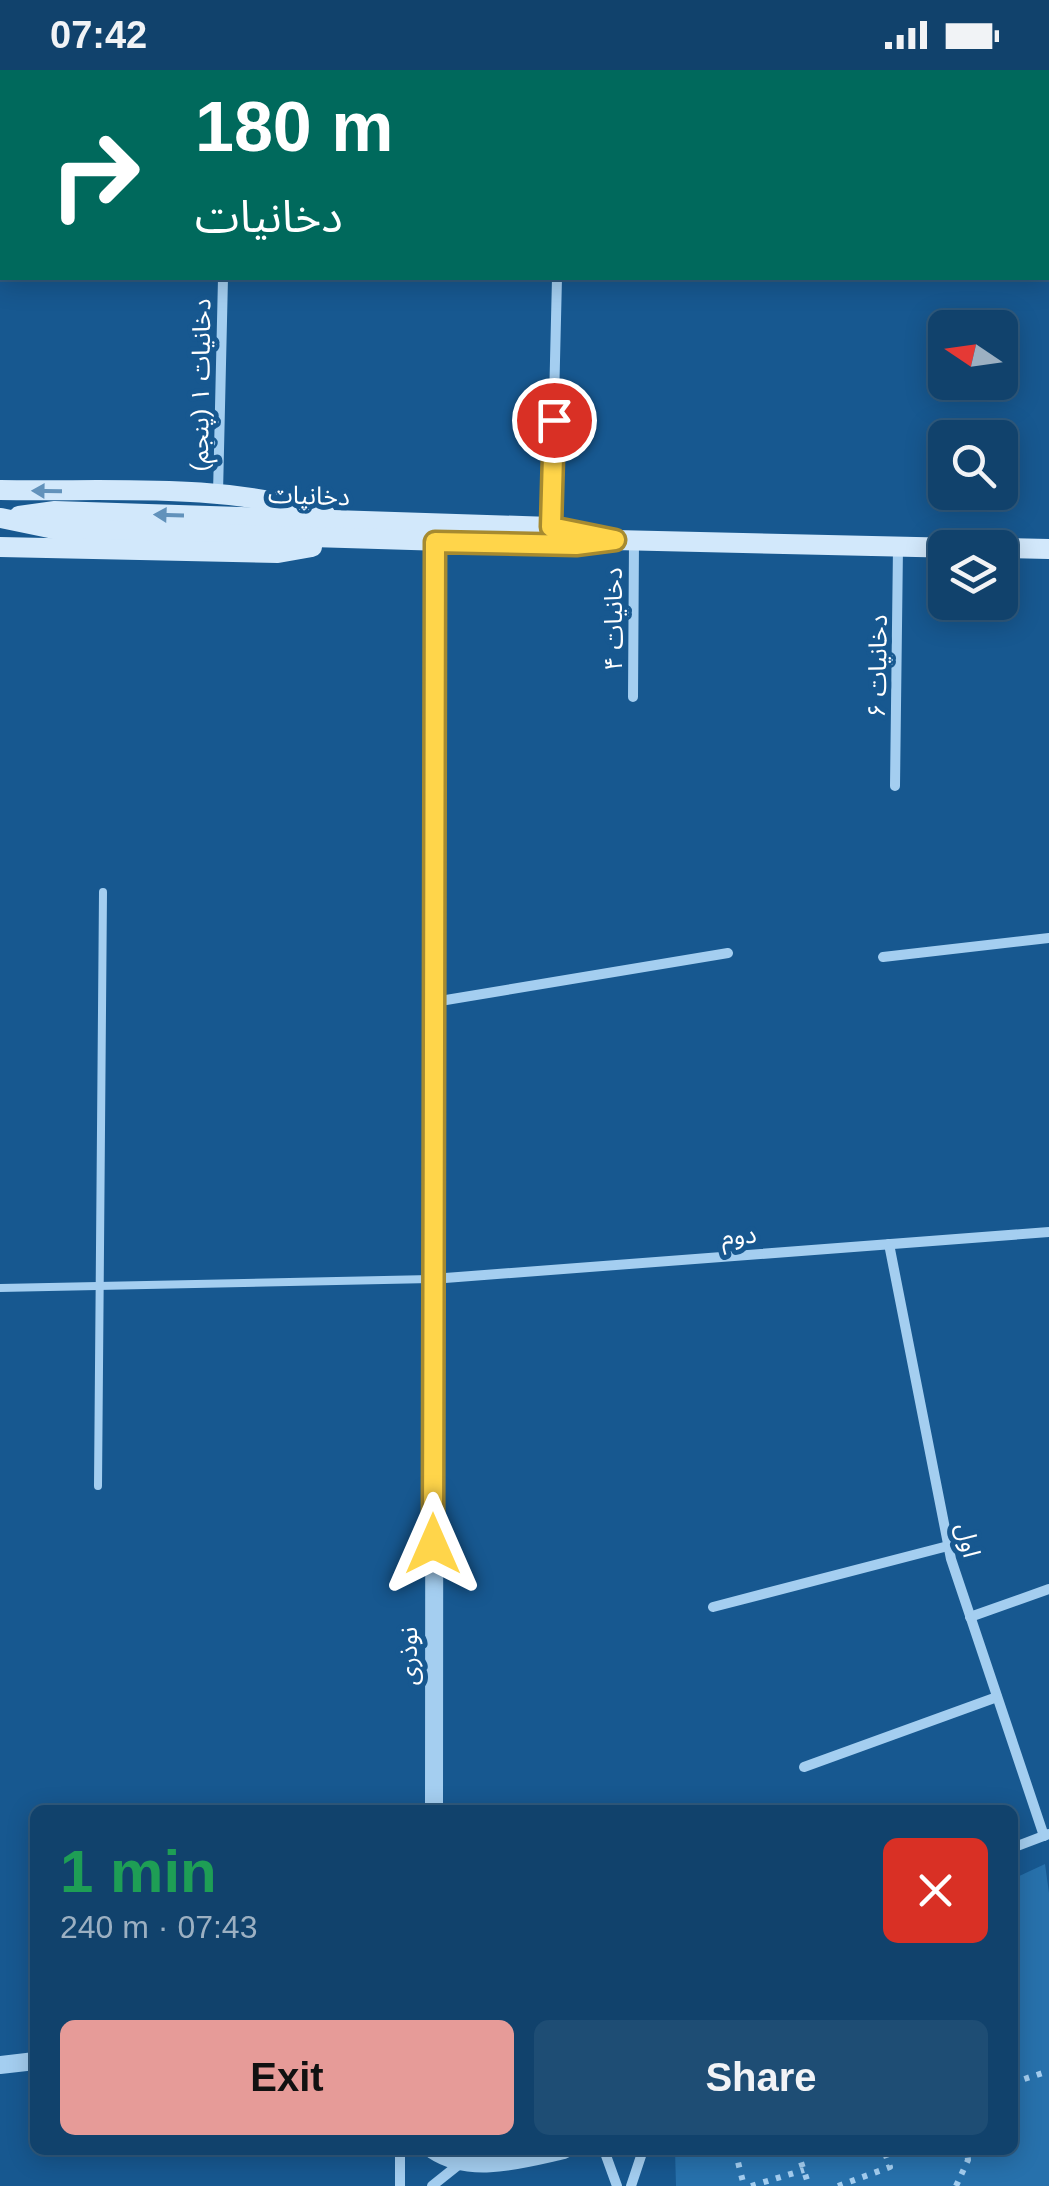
<!DOCTYPE html>
<meta charset="utf-8">
<style>
body{margin:0;font-family:Arial,"Noto Sans Arabic",sans-serif;background:#1e4d74;color:#f1f3f6;height:100vh;display:flex;flex-direction:column;font-size:38px;white-space:nowrap}
*{box-sizing:border-box;margin:0}
p{font-size:32px;color:#9cb0c2}
.icon{flex:none;width:55px;height:55px;fill:none;stroke:currentColor;stroke-width:2;stroke-linecap:round;stroke-linejoin:round}
.map{position:relative;flex:1;overflow:hidden}
.drawer{position:absolute;left:30px;top:1735px;width:988px;height:350px;display:flex;flex-direction:column;background:#11426c;border-radius:15px;box-shadow:0 5px 25px #0003,0 0 0 2px #305b7f}
.drawer>*{flex:none}
.top-card{position:absolute;left:0px;top:0px;width:1050px;height:210px;box-shadow:0 5px 25px #0003,0 0 0 2px #305b7f;background:#00695c;color:#fff;overflow:hidden}
.needle{width:65px;rotate:283deg}
.controls{position:absolute;left:928px;top:240px;display:grid;gap:20px}
.controls a{display:grid;place-items:center;width:90px;height:90px;border-radius:15px;background:#11426c;box-shadow:0 5px 25px #0003,0 0 0 2px #305b7f;font-size:50px}
.pin{position:absolute;display:grid;place-items:center;width:85px;height:85px;color:#fff;margin:-42px;border:5px solid #fff;border-radius:50%;box-shadow:0 2px 10px #0007}
.me{position:absolute;width:110px;margin:-55px;rotate:0deg;stroke-linejoin:round;filter:drop-shadow(0 0 8px #0008)}
.turn{display:flex;align-items:center;gap:35px;height:210px;padding:0 30px;font-size:45px}
.turn .icon{width:130px;height:130px;stroke-width:2.5}
.turn b{display:block;font-size:70px;line-height:85px}
.round{display:grid;place-items:center;flex:none;width:105px;height:105px;border-radius:15px;background:#1e4d74}
.summary{display:flex;align-items:center;justify-content:space-between;height:170px;padding:0 30px}
h1{font-size:60px;font-weight:700;line-height:75px;color:#1e9e55}
.cta{display:flex;gap:20px;margin-top:auto;padding:20px 30px}
.cta a{flex:1;height:115px;border-radius:15px;background:#e69b98;color:#111;font-size:40px;font-weight:700;line-height:115px;text-align:center}
.cta a+a{background:#1e4d74;color:#f1f3f6}
.status{display:flex;justify-content:space-between;align-items:center;height:70px;padding:0 50px;background:#11426c;direction:ltr}
.status svg{height:28px;fill:currentColor}
.map>svg:first-child{display:block}
.green{fill:#2771ac}
.lines{fill:none;stroke-linecap:round;stroke-linejoin:round}
.path{stroke:#a4cef0;stroke-width:6;stroke-dasharray:5 8;stroke-linecap:butt}
.service{stroke:#a4cef0;stroke-width:8}
.minor{stroke:#a4cef0;stroke-width:10}
.tertiary{stroke:#a4cef0;stroke-width:18}
.secondary{stroke:#d2e8fb;stroke-width:20}
.oneway{fill:#6292bb}
.route-casing{stroke:#a68a30;stroke-width:25}
.route{stroke:#ffd54a;stroke-width:18}
.labels{text-anchor:middle;dominant-baseline:central;stroke-width:10;stroke-linejoin:round;paint-order:stroke}
.street-label{font-size:25px;fill:#fff;stroke:#175890}
</style>
<div class="status"><b>07:42</b><svg viewBox="0 0 49 12"><path d="M0 12V9h3v3zM5 12V6h3v6zM10 12V3h3v9zM15 12V0h3v12zM26 1h20v11H26zM47 4h2v5h-2z"/></svg></div>
<div class="map">
<svg width="1049" height="2116" viewBox="0 0 1049 2116">
<rect width="100%" height="100%" fill="#175890"/>
<path class="green" d="M1045 1794 1049 1823V2116H676L675 2080H1012L1013 1809Z"/>
<g class="lines">
<g class="path">
<path d="M1012 2013 1049 2001"/>
<path d="M735 2080 744 2116"/>
<path d="M797 2080 809 2116"/>
<path d="M751 2116 804 2100"/>
<path d="M838 2116 890 2097 884 2080"/>
<path d="M956 2116 968 2090 967 2080"/>
</g>
<g class="service">
<path d="M0 1218 431 1209"/>
<path d="M98 1416 103 822"/>
</g>
<g class="minor">
<path d="M229 2V0"/>
<path d="M559 2V0"/>
<path d="M218 423 223 208"/>
<path d="M551 456 557 208"/>
<path d="M633 627 634 471"/>
<path d="M895 716 898 477"/>
<path d="M883 887 1049 868"/>
<path d="M434 932 728 883"/>
<path d="M889 1174 951 1489 1044 1766"/>
<path d="M432 1209 1049 1162"/>
<path d="M713 1537 948 1476"/>
<path d="M970 1547 1049 1519"/>
<path d="M804 1697 997 1627"/>
<path d="M1012 1778 1049 1764"/>
<path d="M400 2080V2116"/>
<path d="M604 2080 617 2116"/>
<path d="M432 2116 462 2092"/>
<path d="M631 2116 643 2080"/>
</g>
<g class="tertiary">
<path d="M434 1740 435 472"/>
<path d="M0 1995 35 1991"/>
<path d="M433 2080C470 2105 523 2089 564 2080"/>
</g>
<g class="secondary">
<path d="M0 420C108 422 221 412 325 444"/>
<path d="M19 446 55 441 551 457 608 468"/>
<path d="M1 448 54 459 576 475 615 470 960 478"/>
<path d="M0 477 278 483 312 477"/>
<path d="M1000 478 1049 479"/>
</g>
</g>
<defs><path id="oneway-solid" d="M-6-.8H1V-3.2L6.5 0L1 3.2V.8H-6Z" transform="scale(2.5)"/></defs>
<g class="oneway">
<use href="#oneway-solid" transform="translate(47 421) rotate(-179)"/>
<use href="#oneway-solid" transform="translate(169 445) rotate(-178)"/>
</g>
<g class="lines">
<g class="route-casing">
<path id="route" d="M433 1474 435 472 576 475 615 470 551 457 554 350"/>
</g>
<use href="#route" class="route"/>
</g>
<g class="labels">
<g class="street-label">
<text transform="translate(200 315) rotate(-89)">دخانیات ۱ (پنجم)</text>
<text transform="translate(309 425) rotate(2)">دخانیات</text>
<text transform="translate(613 549) rotate(-90)">دخانیات ۴</text>
<text transform="translate(877 596) rotate(-89)">دخانیات ۶</text>
<text transform="translate(739 1165) rotate(-4)">دوم</text>
<text transform="translate(969 1470) rotate(77)">اول</text>
<text transform="translate(408 1586) rotate(-90)">نوذری</text>
</g>
</g>
</svg>
<div class="controls">
<a><svg class="needle" viewBox="-14 -14 28 28"><path d="M0-13l5 13h-10z" fill="#e53935"/><path d="M0 13l5-13h-10z" fill="#9cb0c2"/></svg></a>
<a><svg class="icon" aria-label="search" viewBox="0 0 24 24"><circle cx="10" cy="10" r="6"/><path d="M15 15l6 6"/></svg></a>
<a><svg class="icon" aria-label="layers" viewBox="0 0 24 24"><path d="M12 4l9 5-9 5-9-5zM3 14l9 5 9-5"/></svg></a>
</div>
<div class="pin" style="left:554px;top:350px;background:#d93025"><svg class="icon" aria-label="arrive" viewBox="0 0 24 24"><path d="M6 21V4h12l-3 4 3 4H6"/></svg></div>
<svg class="me" style="left:433px;top:1474px" viewBox="-20 -20 40 40"><path d="M0-17L14 15 0 8-14 15z" fill="#ffd54a" stroke="#fff" stroke-width="4"/></svg>
<div class="top-card">
<div class="turn"><svg class="icon" aria-label="right" viewBox="0 0 24 24"><path d="M7 20v-9h11M14 6l5 5-5 5"/></svg><div><b>180 m</b>دخانیات</div></div>
</div>
<section class="drawer">
<div class="summary"><div><h1>1 min</h1><p>240 m · 07:43</p></div><a class="round" style="background:#d93025;color:#fff"><svg class="icon" aria-label="close" viewBox="0 0 24 24"><path d="M6 6l12 12M18 6L6 18"/></svg></a></div>
<div class="cta"><a>Exit</a><a>Share</a></div>
</section>
</div>
